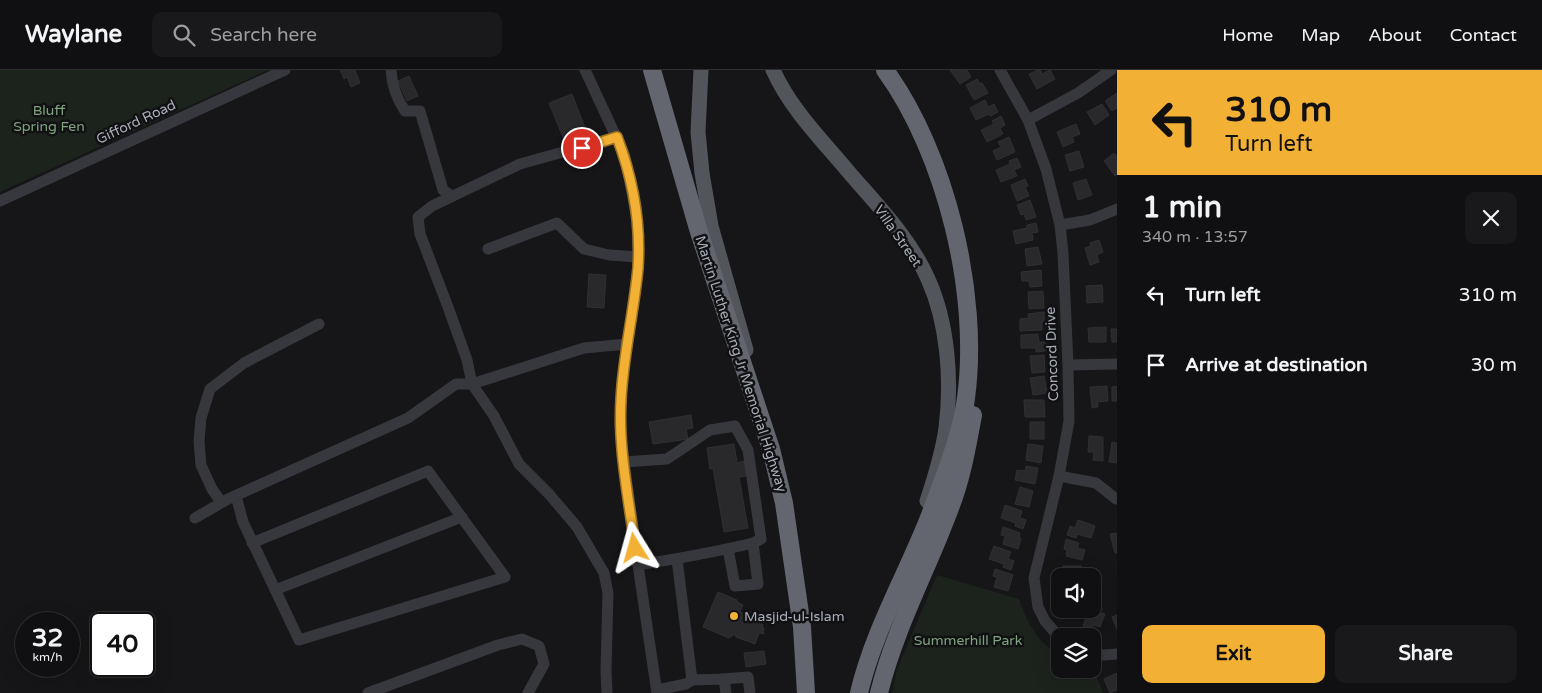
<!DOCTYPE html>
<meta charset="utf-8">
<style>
body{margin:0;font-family:"Varela Round",sans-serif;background:#19191b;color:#f1f3f6;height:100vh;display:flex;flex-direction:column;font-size:19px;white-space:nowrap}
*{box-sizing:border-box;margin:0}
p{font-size:16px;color:#9c9d9f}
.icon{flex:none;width:28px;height:28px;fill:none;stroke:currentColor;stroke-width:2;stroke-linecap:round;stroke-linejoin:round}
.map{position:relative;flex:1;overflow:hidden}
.drawer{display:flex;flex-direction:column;background:#101012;width:425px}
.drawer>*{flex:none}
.banner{background:#f2b134;color:#111;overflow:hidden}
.tools{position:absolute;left:1051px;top:498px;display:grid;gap:10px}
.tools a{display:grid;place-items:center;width:50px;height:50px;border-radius:10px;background:#101012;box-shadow:0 5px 20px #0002,0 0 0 1px #303032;font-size:25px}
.speed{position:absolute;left:15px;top:542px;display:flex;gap:10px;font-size:25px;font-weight:700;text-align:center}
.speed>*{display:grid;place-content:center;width:65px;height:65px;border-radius:50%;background:#101012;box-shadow:0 5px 20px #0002,0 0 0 1px #303032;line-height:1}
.speed small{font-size:12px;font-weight:400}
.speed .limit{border:2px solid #111;border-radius:8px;background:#fff;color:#111}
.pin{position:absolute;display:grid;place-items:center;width:42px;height:42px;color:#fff;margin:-21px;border:2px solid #fff;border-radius:50%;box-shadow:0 1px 5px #0007}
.me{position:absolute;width:55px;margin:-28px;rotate:352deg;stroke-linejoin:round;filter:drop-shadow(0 0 4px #0008)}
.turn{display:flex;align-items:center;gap:18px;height:105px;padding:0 25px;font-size:22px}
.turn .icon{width:65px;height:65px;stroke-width:2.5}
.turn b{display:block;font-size:35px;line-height:42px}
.round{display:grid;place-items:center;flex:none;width:52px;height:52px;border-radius:10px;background:#19191b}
.overview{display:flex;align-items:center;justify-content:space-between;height:85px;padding:0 25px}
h1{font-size:30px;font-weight:700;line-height:38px}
.action{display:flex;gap:10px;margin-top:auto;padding:10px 25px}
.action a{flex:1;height:58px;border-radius:10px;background:#f2b134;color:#111;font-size:20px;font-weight:700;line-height:58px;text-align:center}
.action a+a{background:#19191b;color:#f1f3f6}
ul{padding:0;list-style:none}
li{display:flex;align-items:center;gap:15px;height:70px;padding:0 25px}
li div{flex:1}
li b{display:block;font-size:19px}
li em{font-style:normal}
header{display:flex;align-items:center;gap:30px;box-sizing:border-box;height:70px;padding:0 25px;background:#101012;border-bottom:1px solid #303032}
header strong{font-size:24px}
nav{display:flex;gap:28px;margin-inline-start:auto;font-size:18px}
.search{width:350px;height:45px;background:#19191b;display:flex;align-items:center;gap:12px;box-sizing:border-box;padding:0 18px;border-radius:10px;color:#9c9d9f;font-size:19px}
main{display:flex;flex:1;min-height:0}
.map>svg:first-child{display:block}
.green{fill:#1c231d}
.building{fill:#29292c;stroke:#303034}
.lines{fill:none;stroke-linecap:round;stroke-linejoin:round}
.minor{stroke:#37383d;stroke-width:11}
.major{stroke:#53555c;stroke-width:15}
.highway{stroke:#63666e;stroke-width:18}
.route-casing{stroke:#9d7322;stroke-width:12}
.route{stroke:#f2b134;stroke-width:9}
.poi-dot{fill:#f2b134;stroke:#111113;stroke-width:2}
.labels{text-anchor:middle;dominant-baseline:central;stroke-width:5;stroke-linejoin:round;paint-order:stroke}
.park-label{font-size:14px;fill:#7fa381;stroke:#111113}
.street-label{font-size:14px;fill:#a8adb8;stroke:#111113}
.poi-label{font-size:14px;fill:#a8adb8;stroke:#111113;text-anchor:start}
</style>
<header>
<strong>Waylane</strong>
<div class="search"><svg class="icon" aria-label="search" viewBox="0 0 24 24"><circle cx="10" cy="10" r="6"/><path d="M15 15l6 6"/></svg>Search here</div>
<nav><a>Home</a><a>Map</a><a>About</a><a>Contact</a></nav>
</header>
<main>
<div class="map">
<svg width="1117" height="623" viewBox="0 0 1117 623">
<rect width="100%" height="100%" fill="#161618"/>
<g class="green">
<path d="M0 0H268L0 122Z"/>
<path d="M937 505 1019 529C1027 553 1038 572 1060 586V599H1092L1093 597 1103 623H892L897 599Z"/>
</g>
<g class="building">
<path d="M340 0H355L360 13 351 17 347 7 344 9Z"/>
<path d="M950 0H967L971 7 960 14Z"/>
<path d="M1038 0H1040L1042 4 1050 0 1055 9 1037 19 1029 4Z"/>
<path d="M409 6 418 26 407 31 398 11Z"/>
<path d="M977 9 980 14 982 13 988 23 974 30 966 15Z"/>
<path d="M1117 23V38L1112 41 1105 31Z"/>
<path d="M572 24 587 63 565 72 549 33Z"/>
<path d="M985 30 988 37 994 34 998 42 990 46 989 44 976 50 970 38Z"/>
<path d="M1102 34 1109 45 1095 55 1087 42Z"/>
<path d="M1001 46 1005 55 1000 58 1003 64 987 72 981 60 994 54 992 51Z"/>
<path d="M1076 54 1080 64 1072 67 1074 72 1063 77 1057 62Z"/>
<path d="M1009 67 1015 82 997 90 993 81 1001 77 998 72Z"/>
<path d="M1079 81 1084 97 1070 101 1065 85Z"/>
<path d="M1114 83 1117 87V104L1115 106 1104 91Z"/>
<path d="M1017 88 1021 97 1014 100 1017 106 1001 112 996 100 1010 94 1009 91Z"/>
<path d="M1025 109 1028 116 1025 117 1029 126 1017 131 1011 115Z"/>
<path d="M1086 109 1092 125 1078 130 1073 113Z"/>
<path d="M1030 130 1036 147 1026 150 1024 144 1021 145 1017 135Z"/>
<path d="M1036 153 1038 162 1032 163 1033 170 1016 174 1013 161 1027 158V155Z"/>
<path d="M1099 170 1103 182 1097 185 1099 192 1090 195 1085 178 1091 176 1090 173Z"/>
<path d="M1038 177 1042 194 1027 196 1025 179Z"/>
<path d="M1041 200 1042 216 1030 217 1029 211H1022L1021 202Z"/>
<path d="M589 204 606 205 604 238 587 237Z"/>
<path d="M1102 215 1103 232 1087 233 1086 216Z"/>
<path d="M1043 221 1044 238 1029 239 1028 222Z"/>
<path d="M1044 242V251H1042V260L1020 261V249L1029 248 1028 244Z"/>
<path d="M1106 257V272H1089L1088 258Z"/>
<path d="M1111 259H1117V272H1112Z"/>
<path d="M1038 264 1039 272H1045V281L1036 282V278H1021V265Z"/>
<path d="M1044 285 1045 302 1032 303 1030 286Z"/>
<path d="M1044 306 1047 323 1033 325 1030 308Z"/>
<path d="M1107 316 1108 331 1097 332 1098 337 1092 338 1090 317Z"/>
<path d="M1117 316V331H1112V317Z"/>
<path d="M1024 330H1044L1045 347H1025Z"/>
<path d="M691 345 693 358 686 359 688 369 653 374 649 352Z"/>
<rect x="1030" y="352" width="14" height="17"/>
<path d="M1089 366 1103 367V391L1093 390 1094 382H1088Z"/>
<path d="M1112 372 1117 373V393L1109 392Z"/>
<path d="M734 374 737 393 744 391 746 406 739 407 748 458 724 462 713 398 710 399 707 378Z"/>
<path d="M1028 374 1043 376 1041 393 1026 390Z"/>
<path d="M1026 396 1038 398 1035 414 1015 410 1017 400 1025 401Z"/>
<path d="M1020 417 1033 421 1029 437 1015 434Z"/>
<path d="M1005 435 1022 441 1020 448 1026 450 1023 459 1015 456 1016 453 1001 448Z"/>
<path d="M1078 450 1095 456 1091 468 1077 464 1076 468 1067 465 1070 456 1075 458Z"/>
<path d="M1003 457 1020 463 1019 467 1021 468 1018 479 1003 474 1005 466 1001 465Z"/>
<path d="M1117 463V483H1115L1110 464Z"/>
<path d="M1066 469 1079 473 1077 478 1085 480 1082 490 1066 486 1067 480 1064 479Z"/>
<path d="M994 476 1011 482 1008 489 1014 491 1011 500 1003 497 1004 494 989 489Z"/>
<path d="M1063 496H1081V506H1060V511H1057V502H1063Z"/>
<path d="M995 499 1013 505 1008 521 994 517 997 507 993 506Z"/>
<path d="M718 522 737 530V532L743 535 740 541 742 543 747 540 765 548 762 557 764 558 763 561 764 564 759 563 755 574 736 567 735 564 729 568 703 557Z"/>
<path d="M1089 539 1105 544 1100 557 1093 555 1091 559 1083 556Z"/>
<path d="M1117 545V559L1112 547Z"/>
<path d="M764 581 766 594 746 597 744 583Z"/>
<path d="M1117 603V620L1110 623 1104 609Z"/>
</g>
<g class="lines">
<g class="minor">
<path d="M391 0C392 16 396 28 405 41H420L443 120 452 126"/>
<path d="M585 0 625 86 637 150 638 198 622 310 620 354 622 376 638 495 657 623"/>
<path d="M1000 0 1028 50 1046 99 1060 155 1063 183 1068 295 1069 351 1059 406 1034 508 1038 537 1045 551 1060 568"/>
<path d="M1028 50 1078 23 1111 0"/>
<path d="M0 131 285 0"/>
<path d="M1060 155 1090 150 1117 139"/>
<path d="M488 179 557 153 584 179 609 185 638 187"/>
<path d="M1068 295 1117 294"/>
<path d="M624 392 667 389 710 360 735 356 748 380 761 469 753 473"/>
<path d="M1059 406 1096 413 1116 429"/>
<path d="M236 426 243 452 299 570 505 507 428 401 252 473"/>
<path d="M221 432 212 419 201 395 199 371 201 348 210 319 244 293 319 254"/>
<path d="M195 448 228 429 408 348 456 314H472L584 278 627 274"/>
<path d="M638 495C676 489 715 482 753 473L758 514 735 516 728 479"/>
<path d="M275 520 462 447"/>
<path d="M1092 584 1104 585 1117 584"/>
<path d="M724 609 748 607 750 623"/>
<path d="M692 610 724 609 726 623"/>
<path d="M657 620 686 614 692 610 677 489"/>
<path d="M368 623 498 575 522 569 539 576 544 594 528 623"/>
<path d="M607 623 606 600 608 523 604 503 577 457 549 424 519 394 494 346 472 314 467 290 448 237 420 164 418 147 432 136 520 94 617 67"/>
</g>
<g class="major">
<path d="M701 0 698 62 702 103 711 156 746 280"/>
<path d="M773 0C790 38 821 69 847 100 876 134 910 168 928 209 948 253 952 311 946 358 943 380 934 410 927 431"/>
</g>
<g class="highway">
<path d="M652 0 699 162 771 379 784 433 802 557 806 623"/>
<path d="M859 623C874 559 909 501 932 440 944 407 962 363 966 328 980 224 946 84 885 0"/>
<path d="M879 623C895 558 927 500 950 438 962 408 967 377 973 345"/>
</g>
</g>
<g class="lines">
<g class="route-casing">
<path id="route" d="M582 78 617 67C633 109 641 153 638 198 634 242 623 286 621 330 618 379 629 429 635 478"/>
</g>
<use href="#route" class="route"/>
</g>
<circle class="poi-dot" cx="734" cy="546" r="5"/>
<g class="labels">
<g class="park-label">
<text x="49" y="40">Bluff<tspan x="49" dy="16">Spring Fen</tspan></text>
<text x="968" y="570">Summerhill Park</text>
</g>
<g class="street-label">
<text transform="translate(136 52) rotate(-25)">Gifford Road</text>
<text transform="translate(898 166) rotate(55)">Villa Street</text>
<text transform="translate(1052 284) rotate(-92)">Concord Drive</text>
<text transform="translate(741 294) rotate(72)">Martin Luther King Jr Memorial Highway</text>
</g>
<g class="poi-label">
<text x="744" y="546">Masjid-ul-Islam</text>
</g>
</g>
</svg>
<div class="tools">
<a><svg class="icon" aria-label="sound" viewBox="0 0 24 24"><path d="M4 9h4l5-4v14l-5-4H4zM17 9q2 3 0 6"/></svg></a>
<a><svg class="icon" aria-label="layers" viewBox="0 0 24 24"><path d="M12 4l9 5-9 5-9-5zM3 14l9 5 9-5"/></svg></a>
</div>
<div class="speed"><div>32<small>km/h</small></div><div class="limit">40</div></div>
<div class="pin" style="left:582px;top:78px;background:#d93025"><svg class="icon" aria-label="arrive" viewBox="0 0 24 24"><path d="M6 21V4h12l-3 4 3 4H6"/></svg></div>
<svg class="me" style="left:635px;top:478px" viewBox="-20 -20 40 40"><path d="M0-17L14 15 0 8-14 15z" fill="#f2b134" stroke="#fff" stroke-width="4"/></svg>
</div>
<section class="drawer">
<div class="banner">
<div class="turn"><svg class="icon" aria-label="left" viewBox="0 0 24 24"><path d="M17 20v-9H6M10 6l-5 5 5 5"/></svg><div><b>310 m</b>Turn left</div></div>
</div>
<div class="overview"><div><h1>1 min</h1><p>340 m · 13:57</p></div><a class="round"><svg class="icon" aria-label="close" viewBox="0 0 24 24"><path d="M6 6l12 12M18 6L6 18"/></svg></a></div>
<ul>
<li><svg class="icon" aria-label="left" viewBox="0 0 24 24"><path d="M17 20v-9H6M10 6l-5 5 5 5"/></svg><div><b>Turn left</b></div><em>310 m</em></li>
<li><svg class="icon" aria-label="arrive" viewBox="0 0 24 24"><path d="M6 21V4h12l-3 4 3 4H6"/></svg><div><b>Arrive at destination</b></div><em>30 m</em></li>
</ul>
<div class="action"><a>Exit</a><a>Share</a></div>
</section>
</main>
